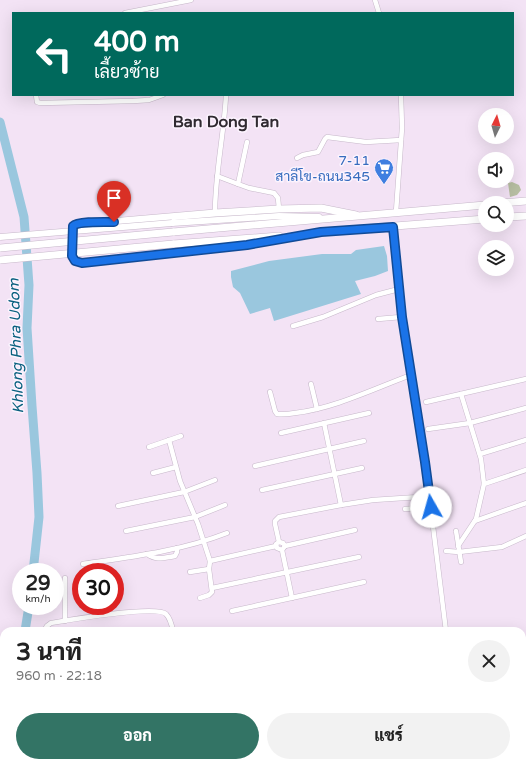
<!DOCTYPE html>
<html lang="th">
<meta charset="utf-8">
<style>
body{margin:0;font-family:"Varela Round",Sarabun,sans-serif;background:#f2f2f2;color:#222;height:100vh;display:flex;flex-direction:column;font-size:15px;white-space:nowrap}
*{box-sizing:border-box;margin:0}
p{font-size:13px;color:#767676}
.icon{flex:none;width:22px;height:22px;fill:none;stroke:currentColor;stroke-width:2;stroke-linecap:round;stroke-linejoin:round}
.map{position:relative;flex:1;overflow:hidden}
.panel{position:absolute;left:0px;top:627px;width:526px;height:140px;display:flex;flex-direction:column;background:#fff;border-radius:12px 12px 0 0;box-shadow:0 4px 16px #0002}
.panel>*{flex:none}
.top-card{position:absolute;left:12px;top:12px;width:502px;height:84px;border-radius:0px;box-shadow:0 4px 16px #0002;background:#00695c;color:#fff;overflow:hidden}
.needle{width:26px;rotate:5deg}
.buttons{position:absolute;left:478px;top:108px;display:grid;gap:8px}
.buttons a{display:grid;place-items:center;width:36px;height:36px;border-radius:50%;background:#fff;box-shadow:0 4px 16px #0002;font-size:20px}
.speed{position:absolute;left:12px;top:563px;display:flex;gap:8px;font-size:20px;font-weight:700;text-align:center}
.speed>*{display:grid;place-content:center;width:52px;height:52px;border-radius:50%;background:#fff;box-shadow:0 4px 16px #0002;line-height:1}
.speed small{font-size:10px;font-weight:400}
.speed .limit{border:6px solid #d22;background:#fff;color:#111}
.pin{position:absolute;display:grid;place-items:center;width:34px;height:34px;color:#fff;margin:-41px -17px;border-radius:50% 50% 50% 0;rotate:-45deg;box-shadow:0 0 4px #0007}
.pin .icon{rotate:45deg}
.me{position:absolute;width:44px;margin:-22px;rotate:353deg;stroke-linejoin:round;filter:drop-shadow(0 0 3px #0008)}
.turn{display:flex;align-items:center;gap:14px;height:84px;padding:0 16px;font-size:18px}
.turn .icon{width:52px;height:52px;stroke-width:2.5}
.turn b{display:block;font-size:28px;line-height:34px}
.round{display:grid;place-items:center;flex:none;width:42px;height:42px;border-radius:21px;background:#f2f2f2}
.headline{display:flex;align-items:center;justify-content:space-between;height:68px;padding:0 16px}
h1{font-size:24px;font-weight:800;line-height:30px}
.primary-button{display:flex;gap:8px;margin-top:auto;padding:8px 16px}
.primary-button a{flex:1;height:46px;border-radius:24px;background:#337465;color:#fff;font-size:16px;font-weight:800;line-height:46px;text-align:center}
.primary-button a+a{background:#f2f2f2;color:#222}
.map>svg:first-child{display:block}
.green{fill:#b8bfa3}
.water{fill:#9ac7de}
.lines{fill:none;stroke-linecap:round;stroke-linejoin:round}
.river{stroke:#9ac7de;stroke-width:9}
.street-casing{stroke:#c7b8ca;stroke-width:5.5}
.secondary-casing{stroke:#c7b8ca;stroke-width:7}
.primary-casing{stroke:#c7b8ca;stroke-width:8}
.street{stroke:#fff;stroke-width:4.5}
.secondary{stroke:#fff;stroke-width:6}
.primary{stroke:#fff;stroke-width:7}
.secondary-bridge-casing{stroke:#c7b8ca;stroke-width:7;stroke-linecap:butt}
.primary-bridge-casing{stroke:#c7b8ca;stroke-width:8;stroke-linecap:butt}
.secondary-bridge{stroke:#fff;stroke-width:6}
.primary-bridge{stroke:#fff;stroke-width:7}
.route-casing{stroke:#114b97;stroke-width:10}
.route{stroke:#1a73e8;stroke-width:7}
.labels{text-anchor:middle;dominant-baseline:central;stroke-width:3;stroke-linejoin:round;paint-order:stroke}
.shop-label{font-size:14px;fill:#366cbe;stroke:#fcf3fe;text-anchor:end}
.water-label{font-size:15px;font-style:italic;fill:#09607f;stroke:#fcf3fe}
.quarter-label{font-size:16px;font-weight:bold;fill:#302a31;stroke:#fcf3fe}
</style>
<div class="map">
<svg width="526" height="767" viewBox="0 0 526 767">
<rect width="100%" height="100%" fill="#f3e3f5"/>
<path class="green" d="M512 182 519 185 521 190 517 195 510 197 508 183Z"/>
<path class="water" d="M384 246 387 256 388 271 375 276 355 281 361 294 274 321 270 308 250 314 240 293 233 287 231 277V271L269 261 322 254H351L356 250Z"/>
<g class="lines">
<g class="river">
<path d="M0 122 24 217 29 285 27 328 32 406 37 473 39 517 33 572"/>
<path d="M25 631 29 606"/>
<path d="M0 731 4 719"/>
</g>
<g class="street-casing">
<g id="street">
<path d="M375 0 379 13"/>
<path d="M125 13 191 0"/>
<path d="M36 95 37 102 40 103 133 101 149 100 163 95"/>
<path d="M247 142 238 184 249 188 274 193 278 198 279 209"/>
<path d="M297 158 303 155 318 152 325 139 327 137 366 142 401 140"/>
<path d="M217 176 238 184"/>
<path d="M396 212 402 128 401 95"/>
<path d="M215 213C215 173 224 135 226 95"/>
<path d="M393 227 401 317 425 462 446 631"/>
<path d="M378 319 401 317"/>
<path d="M293 326 323 317 376 295 399 289"/>
<path d="M311 384 317 409"/>
<path d="M270 392 275 411 277 414C283 415 289 414 295 413 335 408 373 389 411 375"/>
<path d="M426 402 526 379"/>
<path d="M324 423 341 505"/>
<path d="M428 429 470 423 526 408"/>
<path d="M281 433 369 413"/>
<path d="M169 440 180 481 198 524 210 561 209 569 212 592 209 595 200 598"/>
<path d="M149 447 181 436"/>
<path d="M480 454 526 440"/>
<path d="M255 466 364 441"/>
<path d="M153 473 176 467"/>
<path d="M484 484 526 470"/>
<path d="M262 490 362 468"/>
<path d="M424 497 430 496"/>
<path d="M118 506 184 492 215 480"/>
<path d="M405 509 431 507"/>
<path d="M475 521 526 503"/>
<path d="M126 531 195 517 225 505"/>
<path d="M456 531 461 562"/>
<path d="M279 542 275 524V521L279 517 341 505 373 500 419 497"/>
<path d="M285 546 355 530"/>
<path d="M458 546 476 519 484 484 481 459 461 394"/>
<path d="M282 550 277 548 276 544 279 542 283 543 285 546 282 550 292 598"/>
<path d="M446 551 459 552 502 547 526 536"/>
<path d="M147 554C157 561 163 558 175 556L177 552V548"/>
<path d="M210 561 276 546"/>
<path d="M83 564C131 557 181 551 227 533"/>
<path d="M190 572 209 569"/>
<path d="M65 578V621"/>
<path d="M212 588 359 557"/>
<path d="M232 611 364 582"/>
<path d="M44 631 47 626 51 623C69 620 156 605 166 614 170 618 172 626 173 631"/>
<path d="M335 763 336 767"/>
<path d="M465 763 466 767"/>
</g>
</g>
<g class="secondary-casing">
<path id="secondary" d="M172 223 279 216 319 217"/>
</g>
<g class="primary-casing">
<g id="primary">
<path d="M501 203 526 201"/>
<path d="M507 217 526 216"/>
<path d="M173 232 485 205"/>
<path d="M318 232 485 219"/>
<path d="M321 232 247 245 82 263 75 261 72 256 73 226 77 223H99L215 213 279 209 321 208 356 215"/>
<path d="M173 244 279 236"/>
</g>
</g>
<use href="#street" class="street"/>
<use href="#secondary" class="secondary"/>
<use href="#primary" class="primary"/>
<g class="secondary-bridge-casing">
<path id="secondary-bridge" d="M0 237 172 223"/>
</g>
<g class="primary-bridge-casing">
<g id="primary-bridge">
<path d="M0 248 173 232"/>
<path d="M0 260 173 244"/>
</g>
</g>
<use href="#secondary-bridge" class="secondary-bridge"/>
<use href="#primary-bridge" class="primary-bridge"/>
</g>
<g class="lines">
<g class="route-casing">
<path id="route" d="M114 222C104 222 78 221 73 226L72 256 75 261 82 263 247 245 321 232 393 227 402 317 425 462 431 507"/>
</g>
<use href="#route" class="route"/>
</g>
<defs>
<g id="supermarket-pin" transform="scale(1)"><path d="M0 17L-7.5 6A9.5 9.5 0 1 1 7.5 6Z" fill="#3f7fe0" stroke="#fcf3fe"/><path d="M-6-5.5h2.5l.6 2H6L4.5 2H-2.5L-4.4-4H-6ZM-1.5 3.2a1.3 1.3 0 1 0 .1 0ZM3 3.2a1.3 1.3 0 1 0 .1 0Z" fill="#fff"/></g>
</defs>
<g fill-rule="evenodd">
<use href="#supermarket-pin" x="384" y="168"/>
</g>
<g class="labels">
<g class="shop-label">
<text x="370" y="160">7-11<tspan x="370" dy="16">สาลีโข-ถนน345</tspan></text>
</g>
<g class="water-label">
<text transform="translate(16 346) rotate(-92)">Khlong Phra Udom</text>
</g>
<g class="quarter-label">
<text x="226" y="122">Ban Dong Tan</text>
</g>
</g>
</svg>
<div class="buttons">
<a><svg class="needle" viewBox="-14 -14 28 28"><path d="M0-13l5 13h-10z" fill="#e53935"/><path d="M0 13l5-13h-10z" fill="#767676"/></svg></a>
<a><svg class="icon" aria-label="sound" viewBox="0 0 24 24"><path d="M4 9h4l5-4v14l-5-4H4zM17 9q2 3 0 6"/></svg></a>
<a><svg class="icon" aria-label="search" viewBox="0 0 24 24"><circle cx="10" cy="10" r="6"/><path d="M15 15l6 6"/></svg></a>
<a><svg class="icon" aria-label="layers" viewBox="0 0 24 24"><path d="M12 4l9 5-9 5-9-5zM3 14l9 5 9-5"/></svg></a>
</div>
<div class="speed"><div>29<small>km/h</small></div><div class="limit">30</div></div>
<div class="pin" style="left:114px;top:222px;background:#d93025"><svg class="icon" aria-label="arrive" viewBox="0 0 24 24"><path d="M6 21V4h12l-3 4 3 4H6"/></svg></div>
<svg class="me" style="left:431px;top:507px" viewBox="-20 -20 40 40"><circle r="19" fill="#fff"/><path d="M0-13L10 11 0 6-10 11z" fill="#1a73e8"/></svg>
<div class="top-card">
<div class="turn"><svg class="icon" aria-label="left" viewBox="0 0 24 24"><path d="M17 20v-9H6M10 6l-5 5 5 5"/></svg><div><b>400 m</b>เลี้ยวซ้าย</div></div>
</div>
<section class="panel">
<div class="headline"><div><h1>3 นาที</h1><p>960 m · 22:18</p></div><a class="round"><svg class="icon" aria-label="close" viewBox="0 0 24 24"><path d="M6 6l12 12M18 6L6 18"/></svg></a></div>
<div class="primary-button"><a>ออก</a><a>แชร์</a></div>
</section>
</div>
